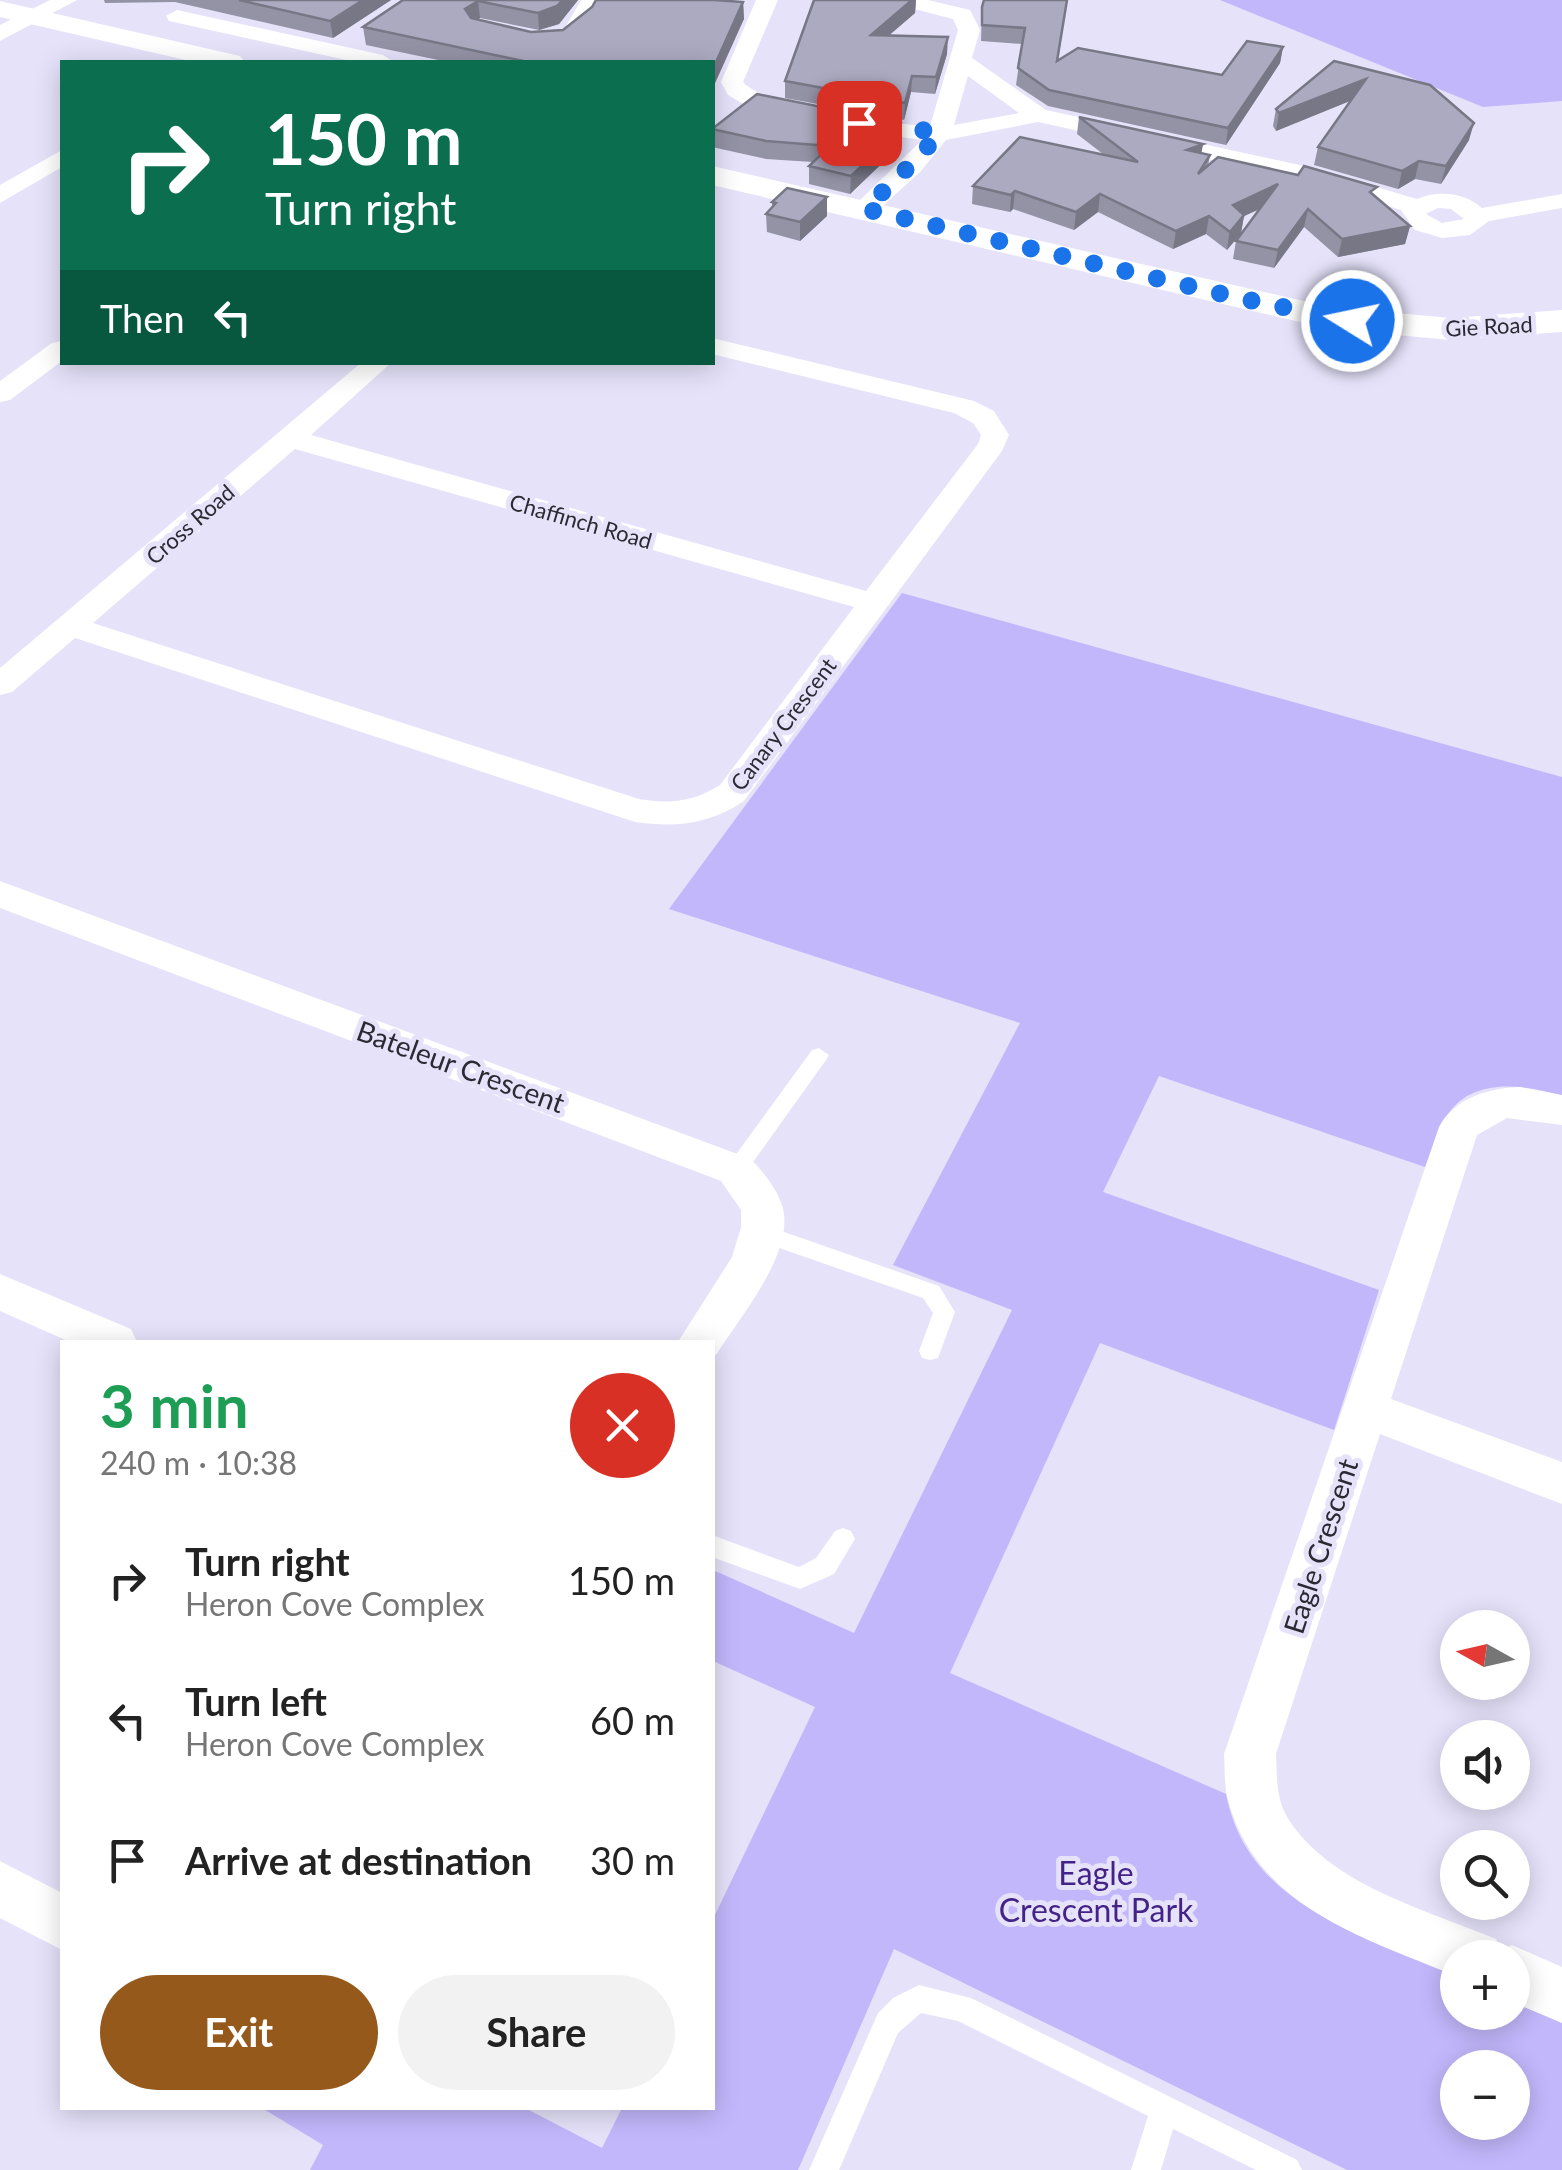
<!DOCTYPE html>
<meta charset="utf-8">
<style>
body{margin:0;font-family:Lato,sans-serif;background:#f2f2f2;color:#222;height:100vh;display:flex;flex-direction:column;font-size:38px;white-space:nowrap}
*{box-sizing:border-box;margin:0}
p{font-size:32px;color:#767676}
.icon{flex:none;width:55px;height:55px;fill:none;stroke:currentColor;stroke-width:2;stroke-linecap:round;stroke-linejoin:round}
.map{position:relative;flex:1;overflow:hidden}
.panel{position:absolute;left:60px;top:1340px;width:655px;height:770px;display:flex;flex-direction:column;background:#fff;border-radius:0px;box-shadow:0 5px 25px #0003}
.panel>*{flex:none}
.banner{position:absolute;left:60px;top:60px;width:655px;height:305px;border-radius:0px;box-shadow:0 5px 25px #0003;background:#0b6e4f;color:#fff;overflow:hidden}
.needle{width:65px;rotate:278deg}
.controls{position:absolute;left:1440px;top:1610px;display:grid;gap:20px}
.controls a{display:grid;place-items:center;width:90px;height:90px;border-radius:50%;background:#fff;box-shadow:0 5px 25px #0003;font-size:50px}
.pin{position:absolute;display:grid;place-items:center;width:85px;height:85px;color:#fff;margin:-42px;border-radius:20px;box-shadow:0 5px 15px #0006}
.me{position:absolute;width:110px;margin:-55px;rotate:280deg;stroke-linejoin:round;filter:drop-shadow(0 0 8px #0008)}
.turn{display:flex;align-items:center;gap:35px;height:210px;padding:0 40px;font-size:45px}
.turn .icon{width:130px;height:130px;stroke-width:2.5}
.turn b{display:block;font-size:70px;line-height:85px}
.then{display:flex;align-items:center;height:95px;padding:0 40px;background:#0003;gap:20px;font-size:38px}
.round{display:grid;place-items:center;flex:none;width:105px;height:105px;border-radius:52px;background:#f2f2f2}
.headline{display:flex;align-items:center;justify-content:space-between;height:170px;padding:0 40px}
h1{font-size:60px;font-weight:700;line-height:75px;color:#1e9e55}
.primary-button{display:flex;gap:20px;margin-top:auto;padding:20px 40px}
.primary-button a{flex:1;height:115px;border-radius:60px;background:#96591c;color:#fff;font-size:40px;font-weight:700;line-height:115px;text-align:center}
.primary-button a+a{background:#f2f2f2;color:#222}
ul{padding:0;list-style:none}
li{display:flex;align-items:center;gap:30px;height:140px;padding:0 40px}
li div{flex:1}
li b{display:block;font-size:38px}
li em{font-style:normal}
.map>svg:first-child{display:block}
.green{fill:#c2b7fb;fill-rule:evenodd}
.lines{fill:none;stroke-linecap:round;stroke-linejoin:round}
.service{fill:#fff;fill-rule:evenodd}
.minor{fill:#fff;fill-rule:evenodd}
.tertiary{fill:#fff;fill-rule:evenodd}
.wall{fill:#9492a5}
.shaded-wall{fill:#787786}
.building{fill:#acaac0;stroke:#787786;stroke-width:2.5}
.route{stroke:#1a73e8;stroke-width:18;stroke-dasharray:0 32.4}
.labels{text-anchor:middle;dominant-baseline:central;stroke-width:10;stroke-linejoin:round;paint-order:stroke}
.far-street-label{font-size:22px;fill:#2b2a32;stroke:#e5e2fa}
.street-label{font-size:28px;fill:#2b2a32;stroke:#e5e2fa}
.near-park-label{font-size:32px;fill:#442388;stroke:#e5e2fa}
</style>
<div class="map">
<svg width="1562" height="2170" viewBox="0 0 1562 2170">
<rect width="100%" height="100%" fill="#e5e2fa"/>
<g class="green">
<path d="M1220 0H1562V101L1483 107Z"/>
<path d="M902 593 1562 777V1096C1528 1085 1477 1077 1451 1110 1439 1125 1433 1149 1425 1167L1159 1076 1103 1192 1379 1290 1334 1430 1100 1343 950 1673 1226 1794C1248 1908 1365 1934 1457 1976L1458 2012H1512L1513 2000 1562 2023V2170H1347L894 1949 798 2170H310L323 2145 262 2108H525L602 2148 622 2108H712L713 1919 815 1707 713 1661V1570L854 1633 1012 1310 893 1265 1020 1023 669 909ZM1458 2068H1512V2122H1458Z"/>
</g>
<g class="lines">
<g class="service">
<path d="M819 1048 829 1055 826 1060 743 1176H729L726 1170 729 1164 812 1050Z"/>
<path d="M761 1224 939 1286 955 1312 938 1358 930 1360 922 1358 919 1351 933 1313 923 1298 753 1239 750 1233 753 1227Z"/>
<path d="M843 1528 851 1531 855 1539 834 1574 800 1589 712 1557V1535L799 1567 816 1558 835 1531Z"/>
<path d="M919 1985 971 1998 1297 2160 1302 2170H1256L1173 2129 1161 2170H1131L1148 2116 958 2021 921 2013 898 2033 839 2170H809L878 2013 893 1998Z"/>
</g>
<g class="minor">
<path d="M50 0H77L0 41V25Z"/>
<path d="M581 0H603L581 38 538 44 535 39 538 34 565 28Z"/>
<path d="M756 0H778L743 82C766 108 893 125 930 126L958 30 953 19 895 4 891 0H928L970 10 980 30 972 58 1046 110 1309 167 1417 199C1437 190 1465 192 1482 208L1562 194V208L1489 221 1470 235 1442 238 1415 230 1401 210 1303 180 1038 122 946 140 921 171 874 214H856L853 209 856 204 922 140 857 131 745 105 728 95 721 82ZM968 76 1019 113 954 125ZM1438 208 1451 209 1464 219 1442 223 1426 214Z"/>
<path d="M177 10 383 55 394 62H355L169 21 166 16Z"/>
<path d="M62 150V167L0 203V185Z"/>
<path d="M712 338 974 401 994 411 1009 435 1002 451 744 801C711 824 675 828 635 822L75 638 12 692 0 695V668L362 362H392L311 435 866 591 978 444 981 435 973 423 954 413 712 354ZM295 449 854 607 720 785C693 802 670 804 639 799L93 623Z"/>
<path d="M62 341V361L10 400 0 402V381L52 343Z"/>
<path d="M0 881 751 1159C763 1172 776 1187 782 1205 797 1251 739 1318 716 1355L712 1356V1342H678L732 1257 741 1227V1210L721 1181 0 908Z"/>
<path d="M1520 1087 1562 1095V1125L1507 1118 1477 1135 1391 1399 1562 1462V1504L1380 1434 1276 1754C1277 1774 1276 1797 1286 1815 1326 1884 1427 1910 1496 1939L1501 1950 1512 1945 1562 1967V2023L1512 2002V1958H1458V1977C1365 1938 1257 1908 1228 1800 1224 1786 1225 1769 1224 1754L1439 1127C1454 1098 1489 1088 1520 1087Z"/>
<path d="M0 1274 131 1329 137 1342H70L0 1311Z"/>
<path d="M0 1861 62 1893V1950L0 1918Z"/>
</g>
<g class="tertiary">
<path d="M0 1 240 56 245 62H194L0 17Z"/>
<path d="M712 166 1330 307 1451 318 1562 310V332L1451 340 1330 329 712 185Z"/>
</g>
</g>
<g class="wall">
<path d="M104 0H391L333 38 175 2 105 3Z"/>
<path d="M403 0H578L559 24 539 30 480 18 477 20 531 32 563 30 592 7 596 0H725L743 2 744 19 712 62H448L366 45 363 27Z"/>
<path d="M814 0H916L915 13 889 35 947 54 935 94 911 92 904 120 785 98V81Z"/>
<path d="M1067 0 1058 60 1222 75 1283 47 1280 63 1226 145 1048 106 1016 85 1022 44 981 41 982 7Z"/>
<path d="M1334 61 1469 140 1441 184 1415 179 1398 189 1314 165 1318 147 1350 101 1276 131 1273 126 1276 109Z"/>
<path d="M1079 117 1203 144 1201 153 1210 155 1208 166 1375 196 1410 226 1405 244 1338 257 1304 227 1274 268 1233 259 1236 241 1260 209 1244 216 1241 233 1227 250 1206 234 1173 249 1098 212 1074 230 1013 209 1010 212 972 204 973 186 1103 154 1077 134Z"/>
<path d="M712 129 900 141 898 148 850 194 809 184V166L813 162 766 159 712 147Z"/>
<path d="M827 197V216L800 241 767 232 766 214 772 207V202Z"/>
</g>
<g class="shaded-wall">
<path d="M363 0H391L333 38 330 21Z"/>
<path d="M563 0H578L559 24 539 30 538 13Z"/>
<path d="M912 0H916L915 13 871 51V35Z"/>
<path d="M478 1 480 18 467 26 465 9Z"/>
<path d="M743 2 744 19 712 90V71Z"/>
<path d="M948 37 947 54 935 94 936 77Z"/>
<path d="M1283 47 1280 63 1226 145 1228 128Z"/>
<path d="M912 76 911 92 904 120 905 103Z"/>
<path d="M1366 79 1362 96 1276 131 1279 113Z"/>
<path d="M901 123 898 148 850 194 851 176Z"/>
<path d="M1474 123 1469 140 1441 184 1446 166Z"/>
<path d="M1203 144 1200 161 1187 150Z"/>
<path d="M1419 161 1415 179 1398 189 1402 171Z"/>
<path d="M1278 184 1275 202 1244 216 1241 233 1227 250 1233 205Z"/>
<path d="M1015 191 1013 209 1010 212 1011 195Z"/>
<path d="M1100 194 1098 212 1074 230 1076 212Z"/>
<path d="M827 197V216L800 241V222Z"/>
<path d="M1308 209 1304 227 1274 268 1278 250Z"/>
<path d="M1209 216 1206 234 1173 249 1176 231Z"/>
<path d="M1410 226 1405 244 1338 257 1342 239Z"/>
</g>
<g class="building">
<path d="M239 0H363L330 21Z"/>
<path d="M403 0H563L557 6 538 13 478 1 465 9 471 18 531 32 563 30 592 7 596 0H714L743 2 712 71V62H528L363 27Z"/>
<path d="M814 0H912L871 35 948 37 936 77 912 76 905 103 785 81Z"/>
<path d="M984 0H1067L1057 61 1078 48 1222 75 1247 41 1283 47 1228 128 1049 90 1018 68 1025 28 982 25V7Z"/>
<path d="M1334 61 1430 85 1474 123 1446 166 1419 161 1402 171 1318 147 1366 79 1279 113 1276 109Z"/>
<path d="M757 94 901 123 899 131 851 176 809 166 830 146 766 141 712 129Z"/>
<path d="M1079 117 1203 144 1187 150 1210 155 1198 174 1218 157 1298 175 1304 166 1377 187 1370 192 1410 226 1342 239 1308 209 1278 250 1236 241 1278 184 1233 205 1244 215 1230 232 1209 216 1176 231 1100 194 1076 212 1015 191 1011 195 973 186 1020 137 1138 162Z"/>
<path d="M787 188 827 197 800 222 766 214 776 203 772 202Z"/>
</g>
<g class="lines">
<path class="route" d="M859 123 938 132 924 152 865 209 1239 298 1352 321"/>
</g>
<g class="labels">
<g class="far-street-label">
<text transform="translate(1489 326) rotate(-3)">Gie Road</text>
<text transform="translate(581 521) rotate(16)">Chaffinch Road</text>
<text transform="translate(190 524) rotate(-41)">Cross Road</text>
<text transform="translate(783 724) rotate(-53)">Canary Crescent</text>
</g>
<g class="street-label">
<text transform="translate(461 1066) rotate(20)">Bateleur Crescent</text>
<text transform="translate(1320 1546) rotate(-72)">Eagle Crescent</text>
</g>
<g class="near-park-label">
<text x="1096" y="1872">Eagle<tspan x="1096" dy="37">Crescent Park</tspan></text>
</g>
</g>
</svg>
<div class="controls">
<a><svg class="needle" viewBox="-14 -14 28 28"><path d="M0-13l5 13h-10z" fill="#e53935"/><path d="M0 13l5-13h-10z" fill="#767676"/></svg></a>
<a><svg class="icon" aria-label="sound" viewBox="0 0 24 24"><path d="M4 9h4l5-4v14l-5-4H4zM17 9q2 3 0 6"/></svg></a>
<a><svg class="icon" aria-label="search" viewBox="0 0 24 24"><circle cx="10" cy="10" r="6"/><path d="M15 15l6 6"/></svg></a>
<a>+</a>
<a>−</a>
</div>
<div class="pin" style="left:859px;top:123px;background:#d93025"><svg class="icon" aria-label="arrive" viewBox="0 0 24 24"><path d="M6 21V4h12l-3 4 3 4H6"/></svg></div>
<svg class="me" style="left:1352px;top:321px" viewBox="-20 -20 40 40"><circle r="17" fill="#1a73e8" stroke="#fff" stroke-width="3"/><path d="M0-11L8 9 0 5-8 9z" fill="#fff"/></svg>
<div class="banner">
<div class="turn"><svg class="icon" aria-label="right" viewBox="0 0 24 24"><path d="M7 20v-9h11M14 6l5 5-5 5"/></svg><div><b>150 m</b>Turn right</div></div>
<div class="then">Then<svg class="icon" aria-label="left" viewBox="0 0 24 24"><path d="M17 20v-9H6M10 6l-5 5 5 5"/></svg></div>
</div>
<section class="panel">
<div class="headline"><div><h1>3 min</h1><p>240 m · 10:38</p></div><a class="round" style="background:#d93025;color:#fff"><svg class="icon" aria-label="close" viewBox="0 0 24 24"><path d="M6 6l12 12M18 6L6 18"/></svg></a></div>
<ul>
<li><svg class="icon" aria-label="right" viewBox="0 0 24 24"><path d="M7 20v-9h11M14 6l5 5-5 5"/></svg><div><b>Turn right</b><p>Heron Cove Complex</p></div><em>150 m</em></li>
<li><svg class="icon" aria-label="left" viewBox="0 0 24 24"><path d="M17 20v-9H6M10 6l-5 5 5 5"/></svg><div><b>Turn left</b><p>Heron Cove Complex</p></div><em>60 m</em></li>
<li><svg class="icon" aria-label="arrive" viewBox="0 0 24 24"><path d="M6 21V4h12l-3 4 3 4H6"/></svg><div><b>Arrive at destination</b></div><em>30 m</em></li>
</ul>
<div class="primary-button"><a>Exit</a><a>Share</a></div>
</section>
</div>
